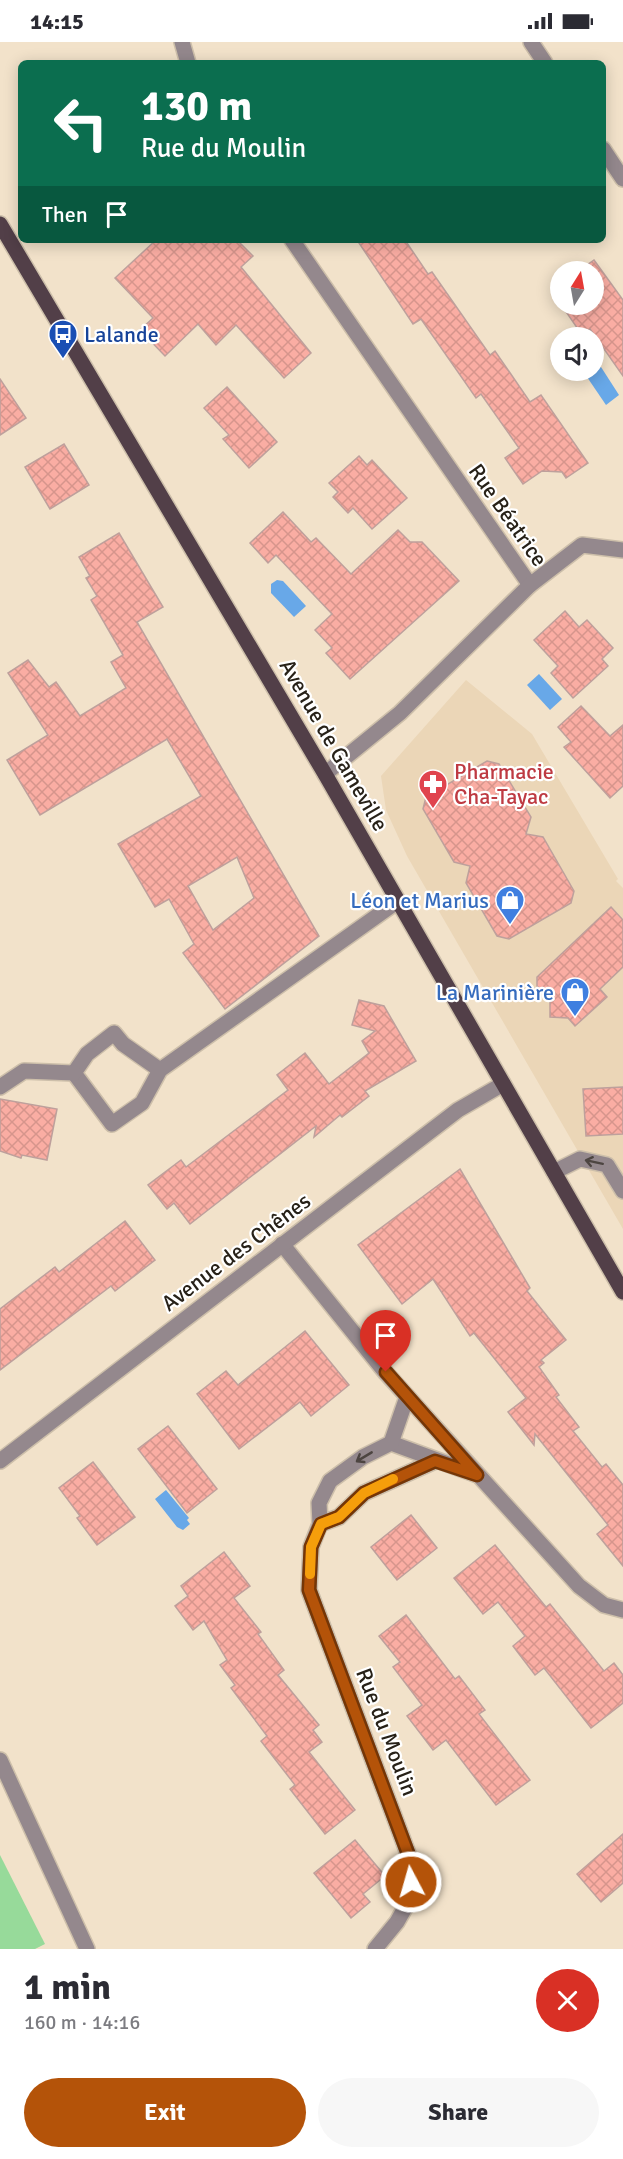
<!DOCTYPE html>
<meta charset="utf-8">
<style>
body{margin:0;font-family:Signika,sans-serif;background:#f7f7f7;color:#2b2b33;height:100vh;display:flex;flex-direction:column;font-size:22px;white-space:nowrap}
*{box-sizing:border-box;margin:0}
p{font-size:20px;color:#7c7c81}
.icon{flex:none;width:33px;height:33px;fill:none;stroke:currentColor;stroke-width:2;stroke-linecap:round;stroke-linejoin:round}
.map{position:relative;height:1907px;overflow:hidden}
.drawer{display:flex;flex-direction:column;background:#fff;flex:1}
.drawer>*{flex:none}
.guide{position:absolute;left:18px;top:18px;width:588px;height:183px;border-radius:9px;box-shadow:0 3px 15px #0003;background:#0b6e4f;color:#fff;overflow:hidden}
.needle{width:39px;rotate:11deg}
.buttons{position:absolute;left:550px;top:219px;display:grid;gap:12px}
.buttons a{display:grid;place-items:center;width:54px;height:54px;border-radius:50%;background:#fff;box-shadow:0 3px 15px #0003;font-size:30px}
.pin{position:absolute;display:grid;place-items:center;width:51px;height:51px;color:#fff;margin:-62px -26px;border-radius:50% 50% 50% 0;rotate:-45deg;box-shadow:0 0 6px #0007}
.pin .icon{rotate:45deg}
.me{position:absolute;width:66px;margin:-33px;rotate:354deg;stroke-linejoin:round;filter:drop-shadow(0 0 4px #0008)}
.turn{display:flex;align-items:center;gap:21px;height:126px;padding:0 24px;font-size:27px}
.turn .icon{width:78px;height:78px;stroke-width:2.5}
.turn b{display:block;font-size:42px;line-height:51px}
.then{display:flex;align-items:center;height:57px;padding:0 24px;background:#0003;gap:12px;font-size:22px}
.round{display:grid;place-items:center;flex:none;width:63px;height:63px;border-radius:32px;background:#f7f7f7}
.overview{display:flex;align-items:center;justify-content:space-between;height:102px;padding:0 24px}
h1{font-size:36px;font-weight:800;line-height:45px}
.cta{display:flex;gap:12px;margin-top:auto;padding:12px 24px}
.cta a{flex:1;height:69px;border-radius:36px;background:#b45309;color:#fff;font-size:24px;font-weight:800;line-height:69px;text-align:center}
.cta a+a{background:#f7f7f7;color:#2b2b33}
.status{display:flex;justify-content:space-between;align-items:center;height:42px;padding:0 30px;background:#fff;direction:ltr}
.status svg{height:16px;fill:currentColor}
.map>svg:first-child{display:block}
.built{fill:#ebd6b7}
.garden{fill:#97da9a}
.water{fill:#68a8e8}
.building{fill:url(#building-cross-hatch);stroke:#bea09c;stroke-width:1.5;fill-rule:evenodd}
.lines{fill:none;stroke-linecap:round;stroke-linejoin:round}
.service-casing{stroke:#cdbfaa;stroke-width:18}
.minor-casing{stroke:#cdbfaa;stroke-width:18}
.primary-casing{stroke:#cdbfaa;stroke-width:18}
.service{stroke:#94888d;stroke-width:15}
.minor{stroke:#94888d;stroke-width:15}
.primary{stroke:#523f48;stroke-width:15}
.oneway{stroke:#4d4541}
.route-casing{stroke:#753606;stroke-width:15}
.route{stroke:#b45309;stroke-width:10}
.slow{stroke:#f59e0b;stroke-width:10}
.labels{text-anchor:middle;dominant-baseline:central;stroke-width:4.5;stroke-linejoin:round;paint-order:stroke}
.transit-label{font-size:22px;fill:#164399;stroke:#fff;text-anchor:start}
.street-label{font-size:22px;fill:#272118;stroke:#fff}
.health-label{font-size:22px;fill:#be3a42;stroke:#fff;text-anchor:start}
.shop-label{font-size:22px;fill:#366cbe;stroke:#fff;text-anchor:end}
</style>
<div class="status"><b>14:15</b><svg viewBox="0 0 49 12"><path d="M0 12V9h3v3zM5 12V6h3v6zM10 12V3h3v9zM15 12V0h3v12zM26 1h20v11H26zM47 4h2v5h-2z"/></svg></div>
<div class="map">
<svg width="623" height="1907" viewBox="0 0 623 1907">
<defs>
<pattern id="building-cross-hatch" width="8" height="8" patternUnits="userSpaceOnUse" patternTransform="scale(1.5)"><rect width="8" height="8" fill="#faada3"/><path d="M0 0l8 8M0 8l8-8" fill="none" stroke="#d6958c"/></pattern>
</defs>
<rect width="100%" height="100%" fill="#f2e2ca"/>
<path class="built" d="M466 638 532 692 618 837 616 839 623 846V1187L407 814 386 768 381 734Z"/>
<path class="garden" d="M0 1813 45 1902 35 1907H0Z"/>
<g class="water">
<path d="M601 325 619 353 606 363 587 335Z"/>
<path d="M277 538 283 539 306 564 294 575 271 551V542Z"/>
<path d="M539 632 562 657 550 668 527 643Z"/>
<path d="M166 1448 189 1476 187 1478 190 1482 183 1488 177 1485 155 1457Z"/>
</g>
<g class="building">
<path d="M156 198H237L253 214 241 225 311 311 284 336 236 283 216 303 198 282 165 314 140 288 153 276 115 236Z"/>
<path d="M357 198H405L428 232 432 230 490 313 495 309 530 360 541 353 588 421 566 436 562 430 542 429 523 442 505 416 519 406 481 352 476 356 421 277 413 282Z"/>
<path d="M594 218 623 258V334L590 287 582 293 562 264 594 262V230H577Z"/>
<path d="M0 337 26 376 0 393Z"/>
<path d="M227 345 277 400 249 426 223 397 229 393 204 366Z"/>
<path d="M64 402 89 443 50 467 25 425Z"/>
<path d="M359 414 367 423 372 418 407 456 372 487 353 466 348 471 333 455 338 450 329 441Z"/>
<path d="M283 470 311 500 316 496 351 532 398 488 410 500H422L459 539 350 637 326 611 332 606 315 588 332 572 276 513 268 521 250 501Z"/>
<path d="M119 491 163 565 137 580 319 894 225 967 183 911 194 902 169 857 155 865 118 802 201 754 167 697 40 773 7 718 48 693 8 631 28 618 49 645 56 640 80 674 126 646 111 620 123 613 91 558 97 554 86 536 90 534 79 515ZM237 815 254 856 213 888 188 844Z"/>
<path d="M565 569 579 585 587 578 613 606 602 617 608 624 573 656 551 631 558 624 534 598Z"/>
<path d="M581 664 610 694 623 683V744L610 756 564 705 571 700 558 685Z"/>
<path d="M487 719 499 722 531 775 526 792 543 795 574 849 571 861 509 897 497 894 466 841 470 824 454 820 423 767 426 755Z"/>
<path d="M611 865 623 878V925L600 947 607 955 575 984 568 976 550 975V958L537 944V935Z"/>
<path d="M359 958 384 964 416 1019 365 1049 369 1054 342 1075 340 1073 314 1095 316 1084 190 1182 174 1161 167 1167 148 1143 181 1118 186 1125 288 1048 277 1033 305 1011 329 1042 369 1011 362 999 375 989 352 983Z"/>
<path d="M623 1045V1092L586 1094 583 1047Z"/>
<path d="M0 1057 57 1067 47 1118 22 1113 21 1116 0 1109Z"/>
<path d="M460 1127 530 1246 527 1249 566 1298 541 1318 544 1321 539 1325 559 1353 556 1355 579 1385 573 1389 602 1425 606 1422 623 1443V1524L597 1492 608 1483 535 1392 534 1403 508 1370 526 1356 474 1291 470 1294 433 1237 402 1262 358 1203Z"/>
<path d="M125 1179 155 1218 115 1249 111 1244 0 1328V1267L55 1225 59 1230Z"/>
<path d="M305 1289 349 1343 311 1374 300 1360 239 1407 197 1352 226 1329 238 1343Z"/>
<path d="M168 1384 217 1447 187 1471 138 1407Z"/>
<path d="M93 1420 135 1475 97 1503 77 1476 80 1474 59 1446Z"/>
<path d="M411 1473 437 1506 397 1538 371 1505Z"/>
<path d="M495 1503 546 1565 550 1562 604 1629 614 1621 623 1633V1661L591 1686 544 1626 535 1633 513 1604 525 1594 498 1560 483 1572 454 1536Z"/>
<path d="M224 1510 250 1544 234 1556 261 1590 258 1592 284 1628 278 1633 319 1683 313 1688 322 1700 309 1710 355 1768 325 1792 290 1747 295 1743 261 1699 267 1694 231 1646 235 1643 220 1623 227 1618 204 1579 193 1588 175 1564 188 1554 181 1544Z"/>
<path d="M406 1573 455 1637 459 1634 485 1668 479 1672 530 1738 496 1763 446 1698 433 1708 407 1674 422 1663 393 1625 400 1620 379 1594Z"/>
<path d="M623 1792V1841L601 1860 577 1832Z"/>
<path d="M355 1798 385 1834 363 1852 370 1860 351 1876 314 1831Z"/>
</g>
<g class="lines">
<g class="service-casing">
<g id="service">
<path d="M160 1028 123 1002 114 991 87 1012 74 1031 112 1082 142 1061 160 1028 398 859"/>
<path d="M0 1045 24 1029 74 1031"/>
<path d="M554 1130 580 1117 607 1123 623 1149"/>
</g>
</g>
<g class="minor-casing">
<g id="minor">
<path d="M182 0 188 21"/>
<path d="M531 0 545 21"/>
<path d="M603 107 623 137"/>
<path d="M292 198 530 543"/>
<path d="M325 732 400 671 530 543 582 503 623 508"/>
<path d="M282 1202 386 1331 579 1544 604 1563 623 1568"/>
<path d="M391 1401 475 1432"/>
<path d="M0 1419 458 1068 503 1042"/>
<path d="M320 1482 339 1475 364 1451 435 1419"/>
<path d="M0 1718 87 1907"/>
<path d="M375 1907 397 1880 410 1857 412 1822 309 1548 311 1505 320 1482 319 1461 330 1439 363 1415 391 1401 407 1355"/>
</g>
</g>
<g class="primary-casing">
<path id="primary" d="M0 182 325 732 623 1250"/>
</g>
<use href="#service" class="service"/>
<use href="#minor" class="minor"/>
<use href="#primary" class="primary"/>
</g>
<defs><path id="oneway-shaft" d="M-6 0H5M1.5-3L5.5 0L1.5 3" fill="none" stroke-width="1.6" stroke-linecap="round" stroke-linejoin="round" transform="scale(1.5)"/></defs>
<g class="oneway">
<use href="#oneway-shaft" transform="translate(594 1120) rotate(-168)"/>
<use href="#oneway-shaft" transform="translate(364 1415) rotate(149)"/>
</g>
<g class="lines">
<g class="route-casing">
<path id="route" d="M386 1330 477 1433 435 1419 364 1451 339 1475 321 1482 311 1505 309 1548 412 1822 411 1840"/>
</g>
<use href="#route" class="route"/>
<path class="slow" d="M310 1532 311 1505 321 1482 339 1475 364 1451 393 1437"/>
</g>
<defs>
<g id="bus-pin" transform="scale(1.5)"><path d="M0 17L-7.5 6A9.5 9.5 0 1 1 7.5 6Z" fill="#1a4fb4" stroke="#fff"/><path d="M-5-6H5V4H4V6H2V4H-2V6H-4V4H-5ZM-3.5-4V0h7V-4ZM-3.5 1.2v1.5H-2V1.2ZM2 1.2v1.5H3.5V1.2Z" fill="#fff"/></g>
<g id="pharmacy-pin" transform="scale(1.5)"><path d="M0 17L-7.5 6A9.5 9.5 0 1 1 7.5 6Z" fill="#e0444e" stroke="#fff"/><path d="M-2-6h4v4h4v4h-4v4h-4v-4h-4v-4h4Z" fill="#fff"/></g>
<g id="shop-pin" transform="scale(1.5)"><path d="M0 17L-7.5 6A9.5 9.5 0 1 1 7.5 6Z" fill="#3f7fe0" stroke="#fff"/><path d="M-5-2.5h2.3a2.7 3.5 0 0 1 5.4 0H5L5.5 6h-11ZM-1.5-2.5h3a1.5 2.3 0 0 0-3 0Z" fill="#fff"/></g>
</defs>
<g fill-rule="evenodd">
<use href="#bus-pin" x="63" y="292"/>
<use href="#pharmacy-pin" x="433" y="742"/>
<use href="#shop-pin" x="510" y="858"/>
<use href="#shop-pin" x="575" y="950"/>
</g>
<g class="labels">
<g class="transit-label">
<text x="84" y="292">Lalande</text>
</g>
<g class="street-label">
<text transform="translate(508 473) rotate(55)">Rue Béatrice</text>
<text transform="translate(334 703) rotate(60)">Avenue de Gameville</text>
<text transform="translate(236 1210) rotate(-37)">Avenue des Chênes</text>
<text transform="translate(387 1690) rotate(69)">Rue du Moulin</text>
</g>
<g class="health-label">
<text x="454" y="729">Pharmacie<tspan x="454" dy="25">Cha-Tayac</tspan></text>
</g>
<g class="shop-label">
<text x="489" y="858">Léon et Marius</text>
<text x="554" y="950">La Marinière</text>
</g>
</g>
</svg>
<div class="buttons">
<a><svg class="needle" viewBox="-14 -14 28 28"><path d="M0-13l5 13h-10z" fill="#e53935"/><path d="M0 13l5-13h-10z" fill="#7c7c81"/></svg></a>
<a><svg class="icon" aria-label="sound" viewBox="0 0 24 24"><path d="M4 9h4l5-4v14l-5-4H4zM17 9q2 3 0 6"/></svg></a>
</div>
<div class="pin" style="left:386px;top:1330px;background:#d93025"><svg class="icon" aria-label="arrive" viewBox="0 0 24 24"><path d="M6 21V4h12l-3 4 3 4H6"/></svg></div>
<svg class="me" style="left:411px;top:1840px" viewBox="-20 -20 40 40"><circle r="17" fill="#b45309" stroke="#fff" stroke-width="3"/><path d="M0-11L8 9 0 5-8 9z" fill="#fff"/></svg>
<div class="guide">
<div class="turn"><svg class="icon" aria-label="left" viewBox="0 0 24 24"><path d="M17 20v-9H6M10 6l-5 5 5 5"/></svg><div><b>130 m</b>Rue du Moulin</div></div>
<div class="then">Then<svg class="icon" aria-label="arrive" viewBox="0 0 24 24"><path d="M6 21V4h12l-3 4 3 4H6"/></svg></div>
</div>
</div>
<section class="drawer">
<div class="overview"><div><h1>1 min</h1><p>160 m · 14:16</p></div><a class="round" style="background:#d93025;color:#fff"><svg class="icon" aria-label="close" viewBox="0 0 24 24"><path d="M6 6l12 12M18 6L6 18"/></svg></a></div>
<div class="cta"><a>Exit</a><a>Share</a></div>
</section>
